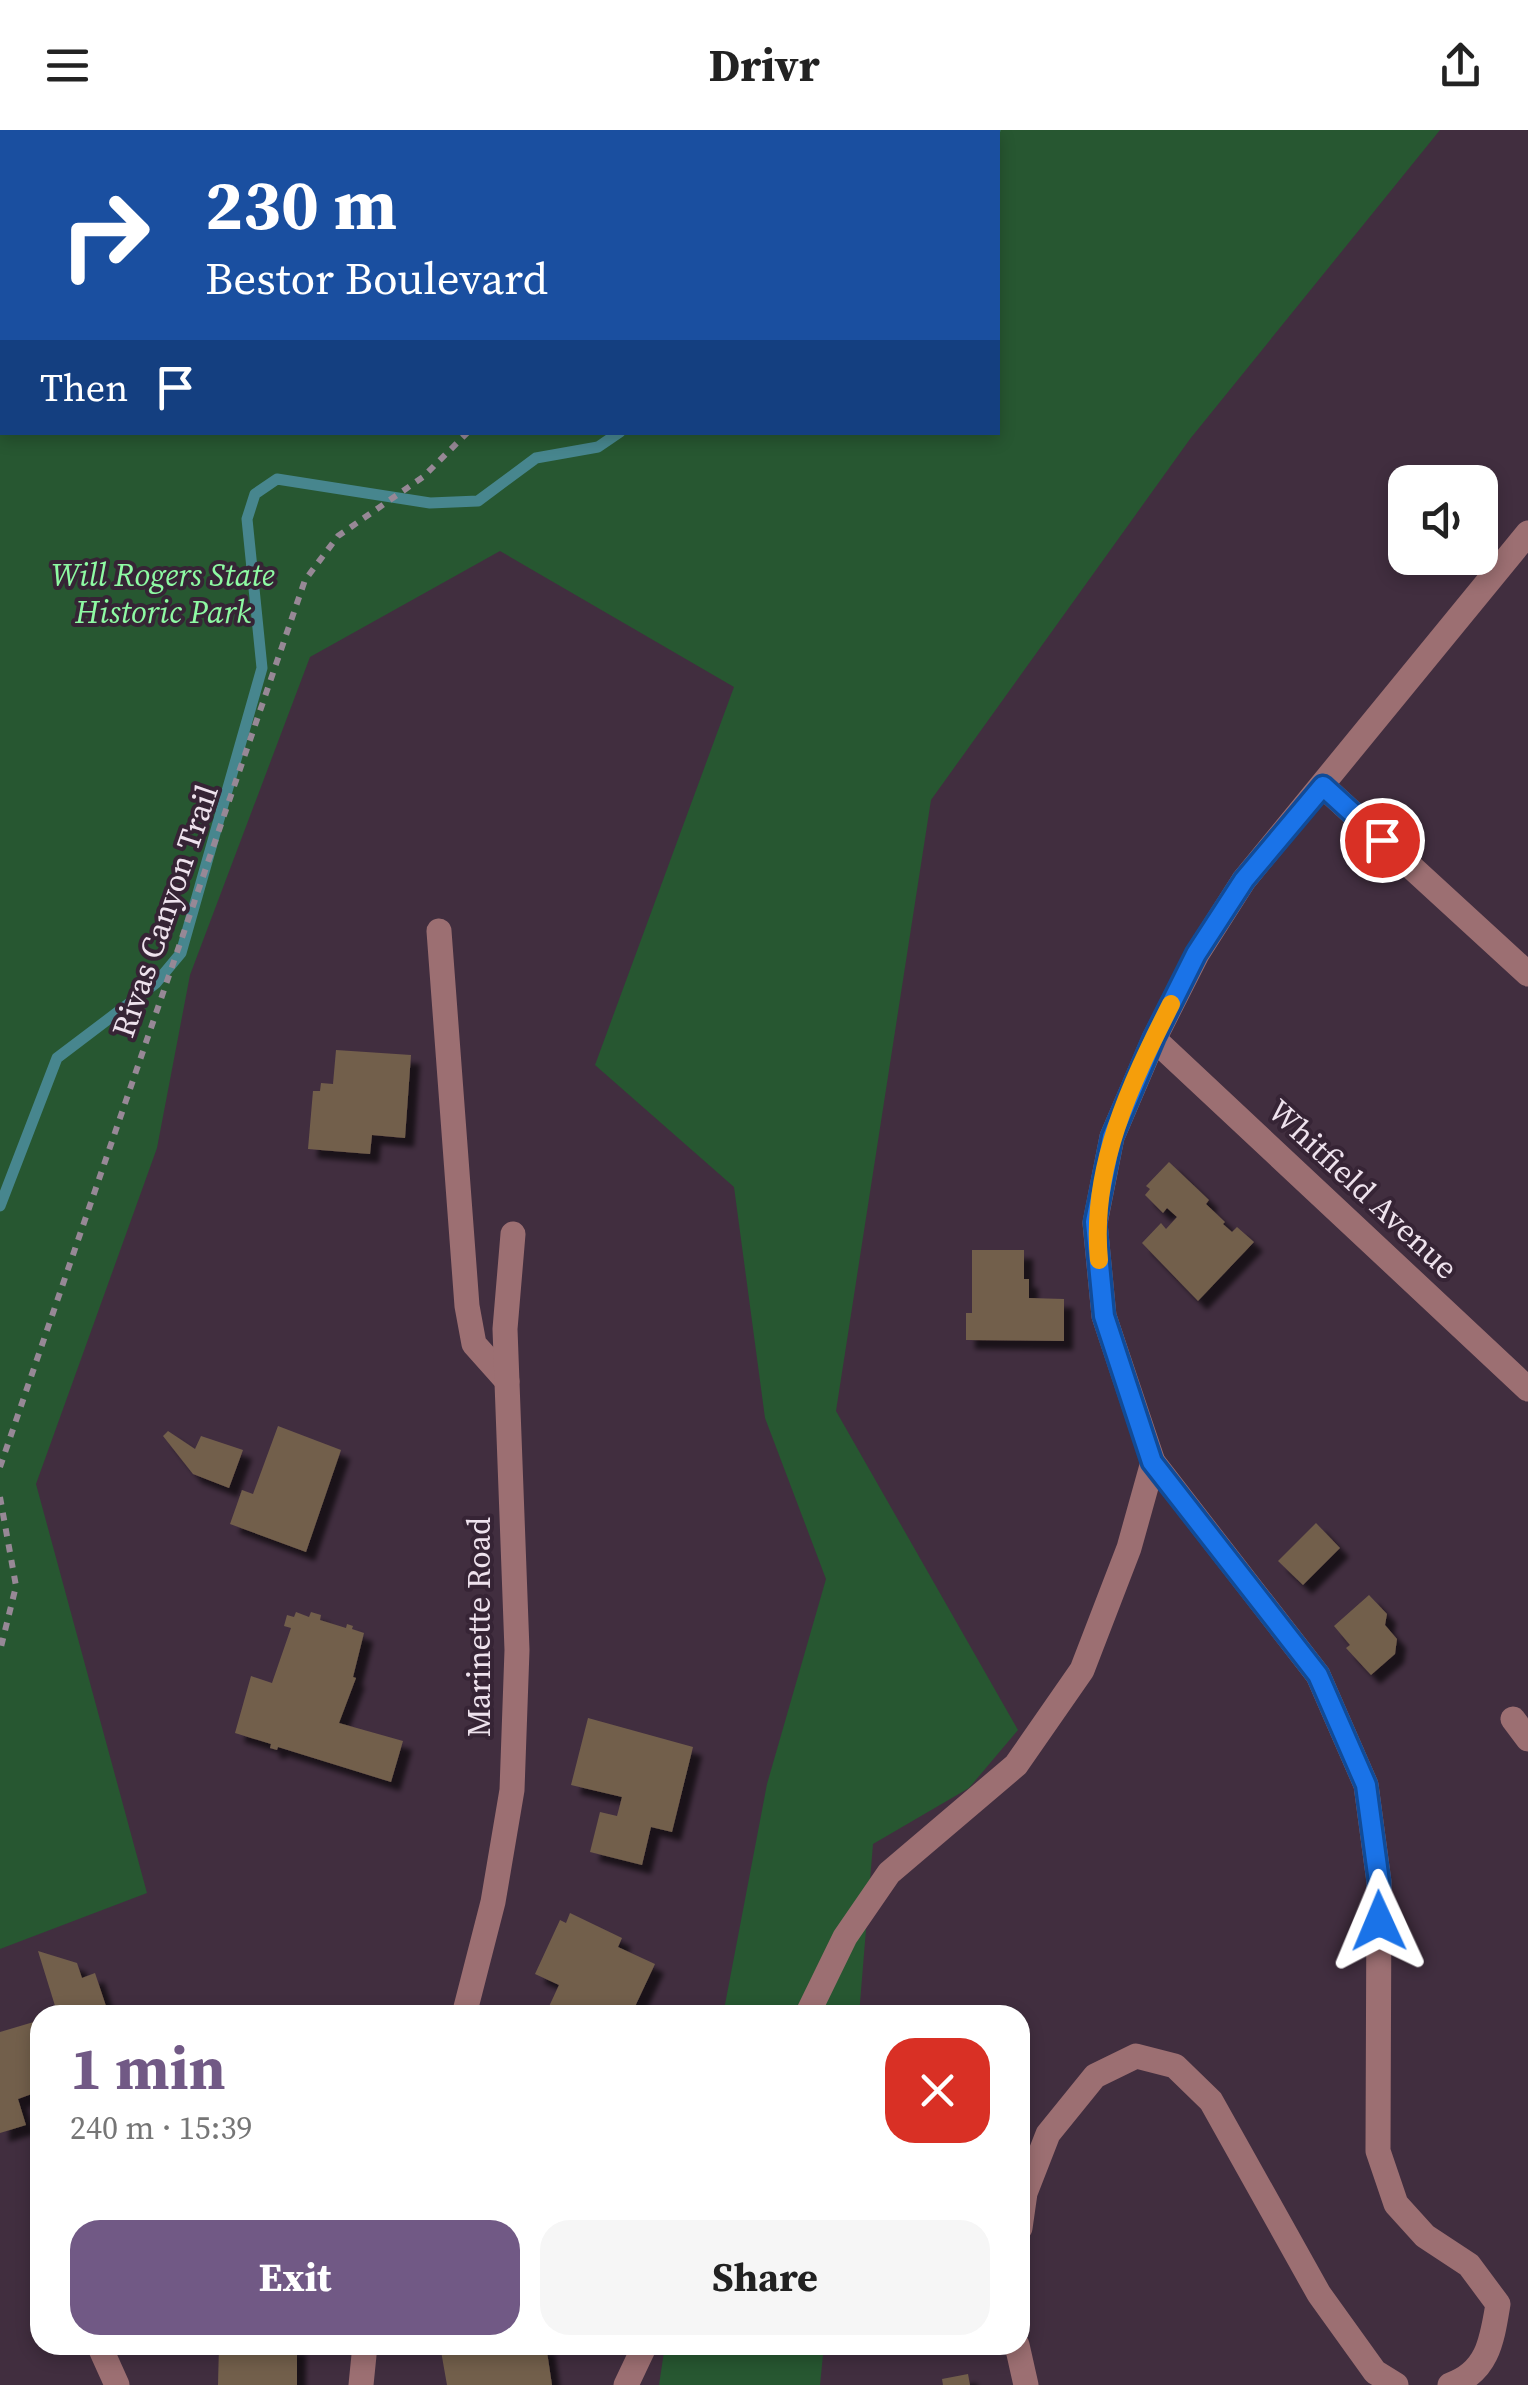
<!DOCTYPE html>
<meta charset="utf-8">
<style>
body{margin:0;font-family:"Source Serif 4",serif;background:#f6f6f6;color:#222;height:100vh;display:flex;flex-direction:column;font-size:38px;white-space:nowrap}
*{box-sizing:border-box;margin:0}
p{font-size:32px;color:#767676}
.icon{flex:none;width:55px;height:55px;fill:none;stroke:currentColor;stroke-width:2;stroke-linecap:round;stroke-linejoin:round}
.map{position:relative;flex:1;overflow:hidden}
.details{position:absolute;left:30px;top:1875px;width:1000px;height:350px;display:flex;flex-direction:column;background:#fff;border-radius:30px;box-shadow:0 5px 15px #0003}
.details>*{flex:none}
.hud{position:absolute;left:0px;top:0px;width:1000px;height:305px;box-shadow:0 5px 15px #0003;background:#1a4fa0;color:#fff;overflow:hidden}
.buttons{position:absolute;left:1388px;top:335px;display:grid;gap:20px}
.buttons a{display:grid;place-items:center;width:110px;height:110px;border-radius:20px;background:#fff;box-shadow:0 5px 15px #0003;font-size:50px}
.pin{position:absolute;display:grid;place-items:center;width:85px;height:85px;color:#fff;margin:-42px;border:5px solid #fff;border-radius:50%;box-shadow:0 2px 10px #0007}
.me{position:absolute;width:110px;margin:-55px;rotate:359deg;stroke-linejoin:round;filter:drop-shadow(0 0 8px #0008)}
.turn{display:flex;align-items:center;gap:35px;height:210px;padding:0 40px;font-size:45px}
.turn .icon{width:130px;height:130px;stroke-width:2.5}
.turn b{display:block;font-size:70px;line-height:85px}
.then{display:flex;align-items:center;height:95px;padding:0 40px;background:#0003;gap:20px;font-size:38px}
.round{display:grid;place-items:center;flex:none;width:105px;height:105px;border-radius:30px;background:#f6f6f6}
.headline{display:flex;align-items:center;justify-content:space-between;height:170px;padding:0 40px}
h1{font-size:60px;font-weight:700;line-height:75px;color:#715985}
.action{display:flex;gap:20px;margin-top:auto;padding:20px 40px}
.action a{flex:1;height:115px;border-radius:30px;background:#715985;color:#fff;font-size:40px;font-weight:700;line-height:115px;text-align:center}
.action a+a{background:#f6f6f6;color:#222}
header{display:flex;justify-content:space-between;align-items:center;height:130px;padding:0 40px;background:#fff;font-size:45px;font-weight:700}
.map>svg:first-child{display:block}
.green{fill:#275731;fill-rule:evenodd}
.lines{fill:none;stroke-linecap:round;stroke-linejoin:round}
.stream{stroke:#47868e;stroke-width:11}
.building{fill:#725f4c;filter:url(#shadow)}
.path{stroke:#978896;stroke-width:6;stroke-dasharray:8 8;stroke-linecap:butt}
.minor{stroke:#9c6f72;stroke-width:25}
.route-casing{stroke:#114b97;stroke-width:25}
.route{stroke:#1a73e8;stroke-width:18}
.slow{stroke:#f59e0b;stroke-width:18}
.labels{text-anchor:middle;dominant-baseline:central;stroke-width:8;stroke-linejoin:round;paint-order:stroke}
.park-label{font-size:32px;font-style:italic;fill:#8efaa3;stroke:#362435}
.street-label{font-size:32px;fill:#eee2ed;stroke:#362435}
</style>
<header><svg class="icon" aria-label="menu" viewBox="0 0 24 24"><path d="M4 6h16M4 12h16M4 18h16"/></svg>Drivr<svg class="icon" aria-label="share" viewBox="0 0 24 24"><path d="M12 15V3M7 8l5-5 5 5M5 13v7h14v-7"/></svg></header>
<div class="map">
<svg width="1528" height="2255" viewBox="0 0 1528 2255">
<defs>
<filter id="shadow"><feDropShadow dx="9" dy="9" stdDeviation="2.5" flood-color="#0009"/></filter>
</defs>
<rect width="100%" height="100%" fill="#412e3f"/>
<g class="green">
<path d="M0 0H1440L1190 309 931 670 836 1281 1018 1600 969 1658 873 1714 859 1885H723L767 1654 826 1449 765 1288 734 1057 595 935 734 557 500 421 310 527 190 845 157 1018 36 1354 147 1763 0 1819ZM2 2H998V302H2Z"/>
<path d="M665 2215H824L820 2255H659Z"/>
</g>
<g class="lines">
<g class="stream">
<path d="M993 2 995 0"/>
<path d="M0 1076 57 928 156 853 181 823 262 538 247 389 255 364 277 349 430 373 478 371 536 328 598 317 620 302"/>
</g>
</g>
<g class="building">
<path d="M336 920 411 925 405 1008 372 1005 370 1024 308 1019 313 961H320L321 953 333 954Z"/>
<path d="M1169 1032 1209 1070 1206 1074 1225 1092 1223 1094 1232 1102 1237 1097 1254 1112 1198 1171 1142 1113 1161 1093 1166 1099 1177 1087 1167 1078 1163 1083 1145 1065 1150 1059 1146 1056Z"/>
<path d="M972 1120H1024V1149H1029V1168L1064 1169V1211L966 1210V1183H972Z"/>
<path d="M278 1296 341 1320 306 1422 230 1394 242 1360 253 1364Z"/>
<path d="M168 1301 195 1319 201 1306 243 1320 229 1358 193 1344 163 1306Z"/>
<path d="M1316 1393 1340 1418 1303 1455 1278 1431Z"/>
<path d="M1369 1465 1387 1484 1385 1495 1397 1509 1395 1524 1371 1545 1346 1518 1350 1515 1334 1496Z"/>
<path d="M296 1482 309 1487 311 1482 321 1485 320 1490 346 1498 347 1494 353 1496 352 1499 364 1503 353 1547 356 1548 339 1593 403 1611 391 1652 278 1617 277 1620 270 1618 271 1614 235 1603 251 1546 272 1553 291 1498 284 1496 287 1485 294 1487Z"/>
<path d="M588 1588 693 1617 672 1702 651 1697 642 1735 590 1722 600 1682 617 1686 622 1667 571 1655Z"/>
<path d="M570 1783 622 1808 618 1817 655 1834 631 1885 608 1878 605 1885H545L559 1855 535 1844 560 1790 566 1793Z"/>
<path d="M38 1821 77 1833 82 1848 95 1843 109 1885H41L56 1879Z"/>
<path d="M40 1884V1961L18 1969 26 1995 0 2003V1902L37 1891 36 1886Z"/>
<path d="M219 2215H297V2255H218Z"/>
<path d="M448 2215H546L552 2255H447L441 2221 449 2220Z"/>
<path d="M968 2244 970 2255H943L942 2249Z"/>
</g>
<g class="lines">
<g class="path">
<path d="M11 0 17 2"/>
<path d="M364 2 366 0"/>
<path d="M774 2 778 0"/>
<path d="M0 1337 305 450 338 406 423 347 468 302"/>
<path d="M0 1367 16 1456 0 1521"/>
</g>
<g class="minor">
<path d="M880 2 882 0"/>
<path d="M1323 656 1528 844"/>
<path d="M439 801 467 1176 474 1214 507 1251"/>
<path d="M1154 909 1528 1259"/>
<path d="M1513 1589 1528 1609"/>
<path d="M464 1885 493 1772 512 1660 517 1520 505 1199 513 1104"/>
<path d="M807 1885 845 1807 889 1743 1016 1635 1082 1540 1129 1418 1153 1332"/>
<path d="M1020 2098 1025 2063 1048 2004 1095 1946 1136 1926 1175 1936 1211 1971 1319 2164 1375 2242 1396 2255"/>
<path d="M99 2215 117 2255"/>
<path d="M1017 2215 1026 2255"/>
<path d="M361 2255 365 2215"/>
<path d="M626 2255 645 2215"/>
<path d="M1450 2255C1488 2242 1492 2210 1498 2174L1469 2135 1425 2106 1396 2074 1378 2021 1379 1752 1366 1655 1318 1545 1153 1332 1104 1186 1095 1093 1112 1007 1154 909 1197 824 1244 750 1528 403"/>
</g>
</g>
<g class="lines">
<g class="route-casing">
<path id="route" d="M1379 1791V1752L1366 1655 1318 1545 1152 1332 1104 1186 1095 1092 1112 1007 1154 908 1196 824 1244 750 1323 656 1382 710"/>
</g>
<use href="#route" class="route"/>
<path class="slow" d="M1099 1130C1090 1038 1130 955 1171 874"/>
</g>
<g class="labels">
<g class="park-label">
<text x="163" y="445">Will Rogers State<tspan x="163" dy="37">Historic Park</tspan></text>
</g>
<g class="street-label">
<text transform="translate(165 781) rotate(-71)">Rivas Canyon Trail</text>
<text transform="translate(1363 1059) rotate(43)">Whitfield Avenue</text>
<text transform="translate(479 1497) rotate(-90)">Marinette Road</text>
</g>
</g>
</svg>
<div class="buttons">
<a><svg class="icon" aria-label="sound" viewBox="0 0 24 24"><path d="M4 9h4l5-4v14l-5-4H4zM17 9q2 3 0 6"/></svg></a>
</div>
<div class="pin" style="left:1382px;top:710px;background:#d93025"><svg class="icon" aria-label="arrive" viewBox="0 0 24 24"><path d="M6 21V4h12l-3 4 3 4H6"/></svg></div>
<svg class="me" style="left:1379px;top:1791px" viewBox="-20 -20 40 40"><path d="M0-17L14 15 0 8-14 15z" fill="#1a73e8" stroke="#fff" stroke-width="4"/></svg>
<div class="hud">
<div class="turn"><svg class="icon" aria-label="right" viewBox="0 0 24 24"><path d="M7 20v-9h11M14 6l5 5-5 5"/></svg><div><b>230 m</b>Bestor Boulevard</div></div>
<div class="then">Then<svg class="icon" aria-label="arrive" viewBox="0 0 24 24"><path d="M6 21V4h12l-3 4 3 4H6"/></svg></div>
</div>
<section class="details">
<div class="headline"><div><h1>1 min</h1><p>240 m · 15:39</p></div><a class="round" style="background:#d93025;color:#fff"><svg class="icon" aria-label="close" viewBox="0 0 24 24"><path d="M6 6l12 12M18 6L6 18"/></svg></a></div>
<div class="action"><a>Exit</a><a>Share</a></div>
</section>
</div>
